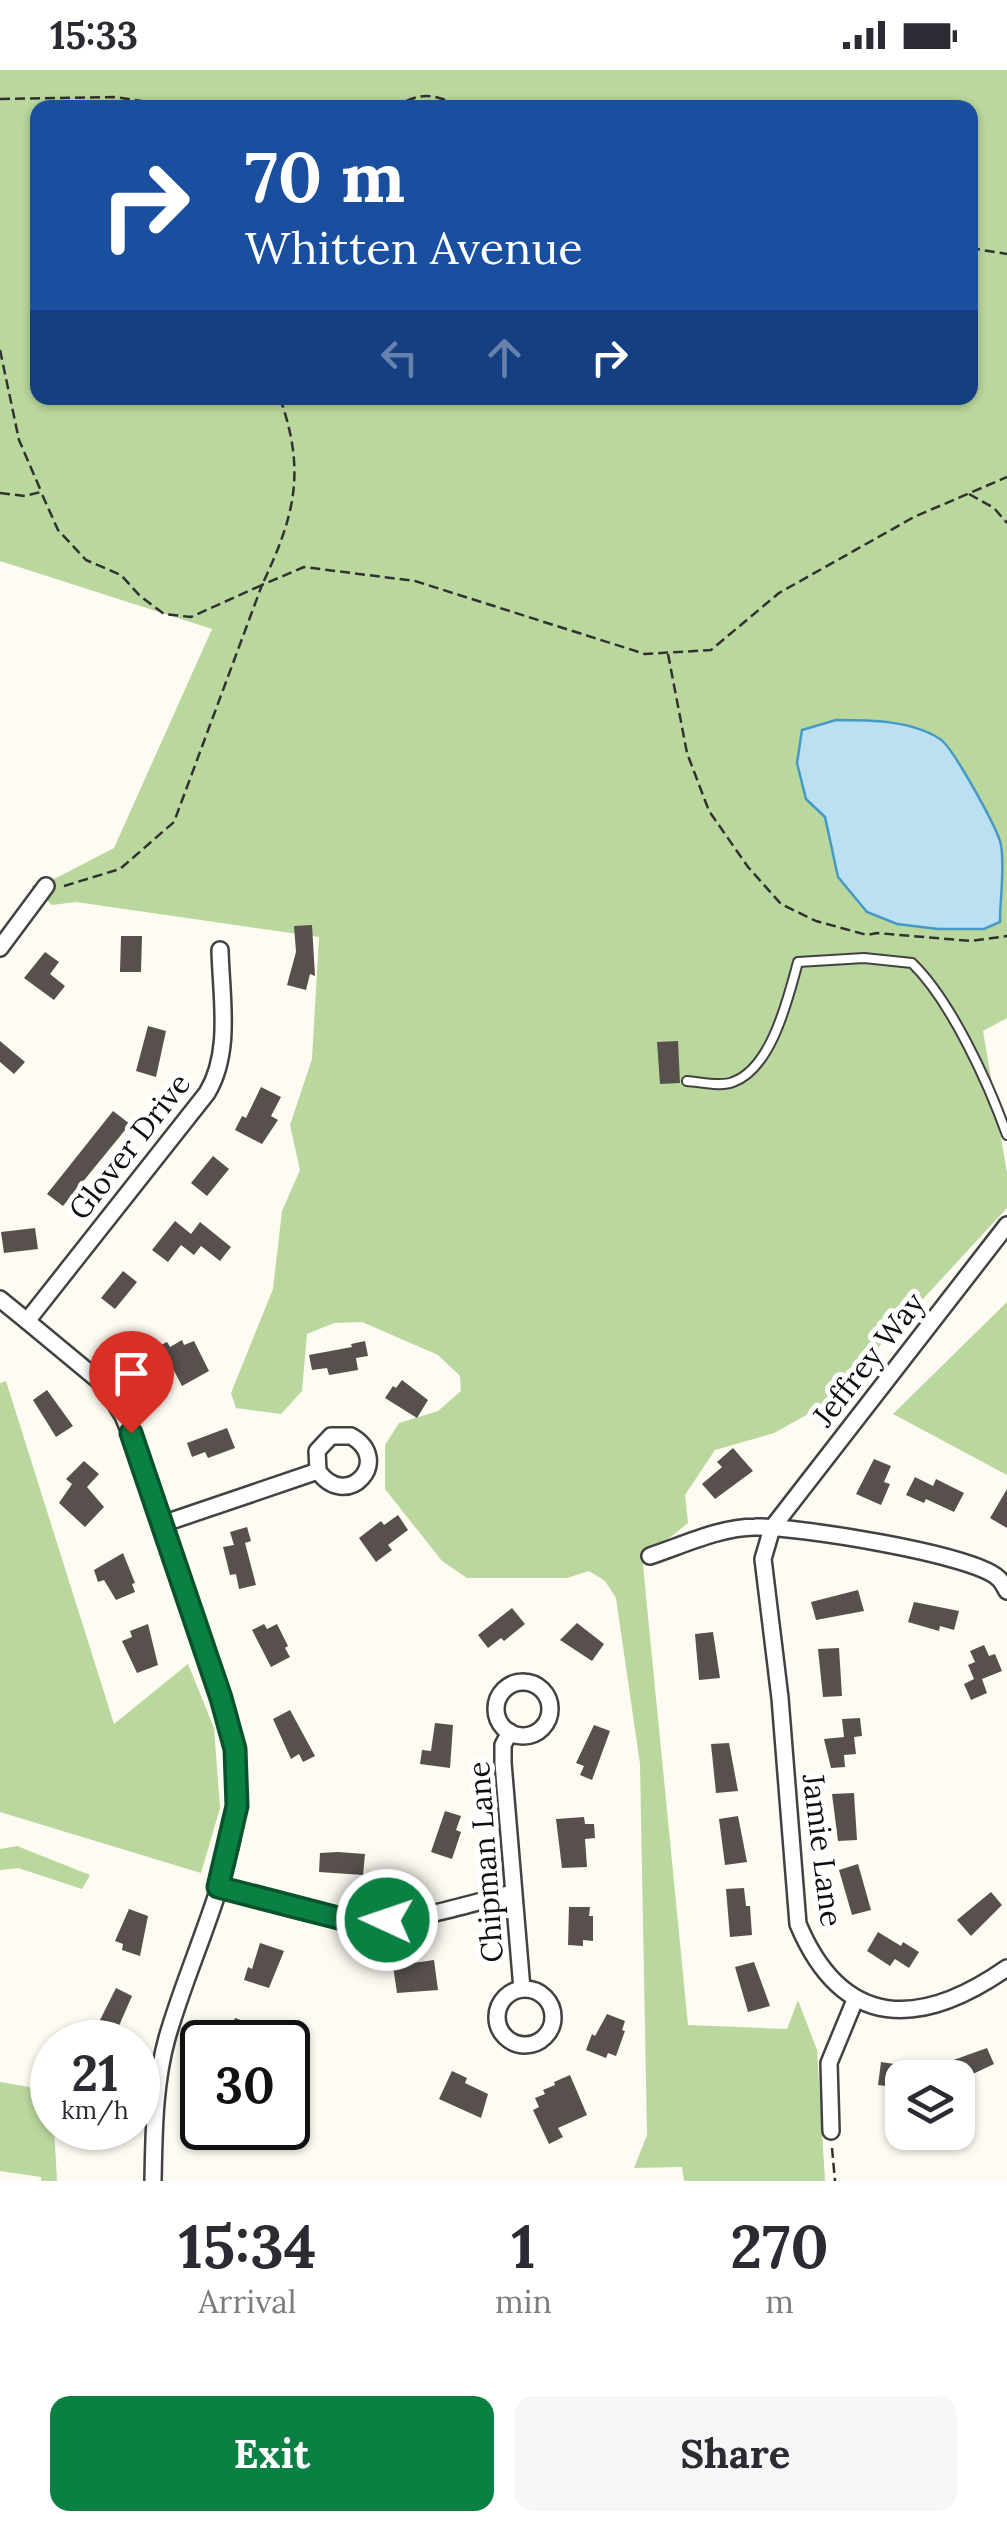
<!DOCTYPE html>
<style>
body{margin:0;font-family:Lora,serif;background:#f7f7f7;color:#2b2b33;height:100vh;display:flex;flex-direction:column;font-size:38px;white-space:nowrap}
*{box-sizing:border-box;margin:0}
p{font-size:32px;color:#7c7c81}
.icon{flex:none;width:55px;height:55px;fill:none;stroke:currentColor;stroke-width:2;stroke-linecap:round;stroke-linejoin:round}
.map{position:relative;height:2111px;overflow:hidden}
.sheet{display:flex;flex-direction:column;background:#fff;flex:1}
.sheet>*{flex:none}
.banner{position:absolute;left:30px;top:30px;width:948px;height:305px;border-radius:20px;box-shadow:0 2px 8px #0004;background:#1a4fa0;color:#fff;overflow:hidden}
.buttons{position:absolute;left:885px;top:1990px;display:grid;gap:20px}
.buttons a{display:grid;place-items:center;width:90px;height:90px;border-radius:20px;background:#fff;box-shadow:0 2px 8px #0004;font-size:50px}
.speed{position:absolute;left:30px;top:1950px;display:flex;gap:20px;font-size:50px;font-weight:700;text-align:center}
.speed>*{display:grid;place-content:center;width:130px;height:130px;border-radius:50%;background:#fff;box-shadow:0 2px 8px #0004;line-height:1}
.speed small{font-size:25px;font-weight:400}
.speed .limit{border:5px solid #111;border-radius:15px;background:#fff;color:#111}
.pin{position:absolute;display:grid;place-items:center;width:85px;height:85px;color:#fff;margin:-102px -42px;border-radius:50% 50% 50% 0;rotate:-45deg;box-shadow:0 0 10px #0007}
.pin .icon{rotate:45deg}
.me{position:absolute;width:110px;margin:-55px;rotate:273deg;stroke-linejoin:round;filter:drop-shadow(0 0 8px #0008)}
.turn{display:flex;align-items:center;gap:35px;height:210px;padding:0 50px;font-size:45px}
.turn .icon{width:130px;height:130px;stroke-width:2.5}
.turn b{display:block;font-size:70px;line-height:85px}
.lanes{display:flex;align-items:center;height:95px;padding:0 50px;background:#0003;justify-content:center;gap:50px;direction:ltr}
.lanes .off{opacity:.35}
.eta{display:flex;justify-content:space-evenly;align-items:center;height:170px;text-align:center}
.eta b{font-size:60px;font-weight:700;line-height:70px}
.cta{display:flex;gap:20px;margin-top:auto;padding:20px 50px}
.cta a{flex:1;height:115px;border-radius:20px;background:#0b8043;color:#fff;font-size:40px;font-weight:700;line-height:115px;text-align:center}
.cta a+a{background:#f7f7f7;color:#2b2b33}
.status{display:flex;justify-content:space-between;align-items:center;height:70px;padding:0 50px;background:#fff;direction:ltr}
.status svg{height:28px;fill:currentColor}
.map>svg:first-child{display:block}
.forest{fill:#bad79e;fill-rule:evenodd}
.water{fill:#bae0f2;stroke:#4698c5;stroke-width:2.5}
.building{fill:#57504c}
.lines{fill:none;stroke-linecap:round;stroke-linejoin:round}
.service-casing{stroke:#424242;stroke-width:12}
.minor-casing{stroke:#424242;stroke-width:20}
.path{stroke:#313131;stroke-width:2.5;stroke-dasharray:10 5;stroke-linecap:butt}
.service{stroke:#fff;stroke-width:8}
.minor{stroke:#fff;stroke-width:15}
.route-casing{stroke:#07532c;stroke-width:25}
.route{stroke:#0b8043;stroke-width:18}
.labels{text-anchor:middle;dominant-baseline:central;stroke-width:10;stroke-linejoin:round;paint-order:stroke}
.street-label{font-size:30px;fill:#0f0f0f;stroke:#fff}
</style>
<div class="status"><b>15:33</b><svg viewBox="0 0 49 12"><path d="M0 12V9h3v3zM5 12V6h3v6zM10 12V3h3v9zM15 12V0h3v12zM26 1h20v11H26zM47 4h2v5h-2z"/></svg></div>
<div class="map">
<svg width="1007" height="2111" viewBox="0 0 1007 2111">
<rect width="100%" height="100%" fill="#fefbf2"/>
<g class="forest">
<path d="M0 0H1007V948L983 961 1007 1103V1138L826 1334 774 1363 715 1380 685 1425 688 1453 653 1481 642 1485 688 1955 787 1959 798 1930 817 1980 825 2111H684L682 2097 634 2098 647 2065 640 1694 616 1528 605 1511 589 1501 567 1508H467L442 1491 385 1419V1375L399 1353 438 1341 461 1321 460 1306 438 1285 362 1252 334 1253 307 1264 302 1321 281 1344 236 1338 231 1323 273 1219 282 1141 300 1100 290 1055 312 989 319 867 76 832 52 835 31 816 58 807 114 778 212 559 0 491ZM38 38H970V328H38ZM944 670 972 716 1001 773 984 859 897 854 839 807 825 747 805 729 797 693Z"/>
<path d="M1007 1232V1405L893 1344Z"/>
<path d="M6 1311 114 1654 188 1594 214 1658 220 1738 201 1803 0 1742V1313Z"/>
<path d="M17 1776 90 1805 82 1819 18 1798 0 1800V1779Z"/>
<path d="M0 2012 52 2021 57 2111H41V2107L0 2101Z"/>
</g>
<path class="water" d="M836 650C869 650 911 650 940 669 952 676 998 759 1001 775 1005 799 1000 827 1000 852L984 859H938L897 854 867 842 838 807 825 747 806 729 797 693 802 660Z"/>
<g class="building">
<path d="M312 855 315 906 310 904 306 920 287 915 296 882 294 856Z"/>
<path d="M121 866H142L141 902H120Z"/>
<path d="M45 882 59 892 50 904 65 916 54 930 24 908Z"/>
<path d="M148 956 166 961 156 1007 136 1001Z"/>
<path d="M0 971 25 992 14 1004 0 992Z"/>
<path d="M678 971 680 1013 660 1014 657 972Z"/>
<path d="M261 1017 281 1027 271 1046 278 1050 262 1074 235 1060 242 1046 246 1048Z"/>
<path d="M113 1041 130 1054 63 1136 47 1124Z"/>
<path d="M213 1086 229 1099 207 1126 191 1113Z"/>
<path d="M175 1151 191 1164 200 1152 231 1177 220 1191 201 1176 194 1185 181 1175 168 1192 152 1180Z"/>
<path d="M35 1158 38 1179 4 1183 1 1162Z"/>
<path d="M123 1201 137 1212 115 1239 101 1228Z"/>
<path d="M182 1270 184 1275 194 1271 209 1301 182 1316 170 1293 155 1301 146 1283 167 1272 170 1277Z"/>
<path d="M365 1271 368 1286 356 1288 358 1300 329 1305 327 1298 312 1300 309 1285 352 1277 351 1274Z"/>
<path d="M402 1310 428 1330 417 1348 385 1328 393 1316 396 1318Z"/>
<path d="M47 1320 73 1356 56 1367 33 1330Z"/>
<path d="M227 1358 235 1378 208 1388 205 1382 192 1387 187 1373Z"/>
<path d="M733 1378 753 1401 715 1429 702 1414 722 1397 717 1392Z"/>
<path d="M874 1389 891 1396 884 1412 890 1414 881 1435 856 1424Z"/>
<path d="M84 1391 99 1404 87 1417 104 1437 85 1457 59 1433 72 1414 66 1409Z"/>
<path d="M915 1407 933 1416 936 1409 964 1423 954 1442 926 1429 924 1433 906 1425Z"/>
<path d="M1007 1419V1458L990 1448Z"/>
<path d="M398 1445 408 1460 388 1475 392 1480 376 1492 359 1468 381 1451 384 1455Z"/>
<path d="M247 1457 251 1471 245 1473 256 1515 239 1519 236 1504 230 1505 223 1477 234 1475 230 1462Z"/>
<path d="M123 1483 135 1513 132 1514 135 1522 116 1530 104 1510 98 1512 94 1500Z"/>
<path d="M858 1520 864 1541 816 1550 811 1532Z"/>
<path d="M914 1532 959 1541 954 1560 940 1556 939 1561 908 1552Z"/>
<path d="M512 1538 525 1554 504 1571 501 1568 488 1578 478 1565Z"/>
<path d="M577 1553 604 1574 592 1591 560 1570Z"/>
<path d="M148 1554 158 1595 137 1603 122 1571 132 1567 130 1561Z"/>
<path d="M264 1554 267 1559 277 1554 288 1576 285 1578 290 1587 271 1597 252 1560Z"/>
<path d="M713 1562 720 1608 699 1610 695 1564Z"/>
<path d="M984 1575 989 1586 995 1584 1002 1601 982 1609 987 1623 971 1630 964 1614 974 1609 968 1595 975 1592 970 1581Z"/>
<path d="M839 1578 842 1626 823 1627 818 1579Z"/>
<path d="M290 1640 315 1686 303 1692 299 1684 291 1689 273 1649Z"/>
<path d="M860 1648 862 1666 854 1667 856 1684 844 1685 845 1697 831 1698 824 1669 844 1667 842 1649Z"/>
<path d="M435 1653 453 1655 450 1698 420 1694 422 1680 431 1681Z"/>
<path d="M594 1655 610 1661 592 1710 580 1705 584 1696 576 1693Z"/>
<path d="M729 1673 738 1721 716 1723 711 1674Z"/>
<path d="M854 1723 857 1770 838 1771 832 1724Z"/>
<path d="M445 1741 461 1746 456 1760 461 1762 452 1789 431 1782Z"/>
<path d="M738 1746 747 1792 725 1795 719 1749Z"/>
<path d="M584 1747 585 1754H594L595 1768 585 1769 587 1797 562 1798 556 1749Z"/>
<path d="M338 1782 365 1784 363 1805 319 1802 320 1783Z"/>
<path d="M858 1794 871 1840 852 1845 839 1800Z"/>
<path d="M744 1818 746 1836H750L752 1865 730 1867 726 1819Z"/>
<path d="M991 1822 1002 1835 971 1866 957 1850Z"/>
<path d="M569 1837H590L589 1846H593V1871L583 1870V1876L568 1875Z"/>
<path d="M129 1839 148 1846 140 1886 122 1880 123 1874 115 1871Z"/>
<path d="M878 1862 901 1876 903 1872 919 1882 909 1898 895 1889 890 1896 867 1881Z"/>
<path d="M260 1873 284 1881 269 1918 244 1910 248 1897 252 1899Z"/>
<path d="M434 1890 438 1920 397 1923 393 1896Z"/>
<path d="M754 1892 770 1936 748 1942 735 1897Z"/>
<path d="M116 1918 132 1926 115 1965 97 1956Z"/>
<path d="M607 1944 625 1951 622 1960 625 1961 616 1986 608 1983 606 1988 586 1980 592 1964 595 1966Z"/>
<path d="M235 1948 258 1956 252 1972H226Z"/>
<path d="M987 1978 994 1994 958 2011V2008H951L945 1993Z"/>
<path d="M881 1992 934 2000 933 2008H902V2018L878 2015Z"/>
<path d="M452 2001 467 2008 465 2013 488 2024 481 2048 439 2029Z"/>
<path d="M570 2005 587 2045 558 2058 563 2067 549 2074 533 2040 539 2037 535 2028 545 2024 543 2020 555 2015 554 2012Z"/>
</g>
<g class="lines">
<g class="service-casing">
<path id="service" d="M687 1011C701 1012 721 1017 733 1012 772 998 788 928 798 892L864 888 912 893C951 931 988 1012 1007 1065"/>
</g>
<g class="minor-casing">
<g id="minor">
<path d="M0 878 46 816"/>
<path d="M1007 1155 772 1458 763 1489 780 1628 798 1854C843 1961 921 1958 1007 1898"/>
<path d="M0 1229 27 1251 207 1023C232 982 221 926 220 880"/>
<path d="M27 1251 103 1314 123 1346C146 1399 162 1456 181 1510 205 1581 245 1661 237 1737 228 1817 189 1891 167 1968 154 2015 154 2063 153 2111"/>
<path d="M162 1454 318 1401C347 1442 394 1390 351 1366H331L317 1381 318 1401"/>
<path d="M650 1486C683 1475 721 1457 755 1457 795 1456 973 1484 998 1508 1002 1511 1004 1516 1007 1521"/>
<circle cx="523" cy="1639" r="27"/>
<path d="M510 1662 503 1675V1693L522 1919"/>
<path d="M218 1817C272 1832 328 1854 384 1851 427 1848 471 1833 513 1823"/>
<circle cx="525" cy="1947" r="28"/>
<path d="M831 2061 829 1993 855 1930"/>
</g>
</g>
<g class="path">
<path d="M0 29 114 27 190 38"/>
<path d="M393 38C423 20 434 24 464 38"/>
<path d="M970 178 1007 184"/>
<path d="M0 280 19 370 41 421"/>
<path d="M0 423 25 426 41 422 58 460 86 490 121 505 140 526 164 544 191 547 262 515C295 445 306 402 280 328"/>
<path d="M969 424 994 438 1007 453"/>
<path d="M668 584 687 683 709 741 748 797 781 834 816 851 867 865 877 863 971 871 1007 866"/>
<path d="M64 816 120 799 174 752 262 515 304 497 415 511 645 584 711 580 779 523 914 447 1007 407"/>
<path d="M832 2078 835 2111"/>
</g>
<use href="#service" class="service"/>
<use href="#minor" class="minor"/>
</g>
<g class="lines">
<g class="route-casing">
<path id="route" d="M131 1363 221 1628 235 1679 237 1736 218 1817 346 1850H387"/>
</g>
<use href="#route" class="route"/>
</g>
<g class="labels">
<g class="street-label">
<text transform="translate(129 1076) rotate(-52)">Glover Drive</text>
<text transform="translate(868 1289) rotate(-52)">Jeffrey Way</text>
<text transform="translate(823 1780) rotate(83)">Jamie Lane</text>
<text transform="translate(485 1792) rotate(-94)">Chipman Lane</text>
</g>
</g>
</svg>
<div class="buttons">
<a><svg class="icon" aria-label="layers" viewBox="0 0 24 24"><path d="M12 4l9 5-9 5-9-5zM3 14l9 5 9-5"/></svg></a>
</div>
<div class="speed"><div>21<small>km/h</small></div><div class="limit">30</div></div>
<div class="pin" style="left:131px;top:1363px;background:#d93025"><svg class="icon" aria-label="arrive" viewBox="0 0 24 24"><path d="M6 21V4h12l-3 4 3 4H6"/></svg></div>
<svg class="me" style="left:387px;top:1850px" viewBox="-20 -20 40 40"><circle r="17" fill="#0b8043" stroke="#fff" stroke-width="3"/><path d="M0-11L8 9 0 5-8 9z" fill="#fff"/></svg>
<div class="banner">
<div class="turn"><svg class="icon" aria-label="right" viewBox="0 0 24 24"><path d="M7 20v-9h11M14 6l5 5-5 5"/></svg><div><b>70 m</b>Whitten Avenue</div></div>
<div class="lanes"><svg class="icon off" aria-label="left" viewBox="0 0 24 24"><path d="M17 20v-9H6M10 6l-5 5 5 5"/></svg><svg class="icon off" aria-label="ahead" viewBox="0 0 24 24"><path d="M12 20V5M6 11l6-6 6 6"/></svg><svg class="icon" aria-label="right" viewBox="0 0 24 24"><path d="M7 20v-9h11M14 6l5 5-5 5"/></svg></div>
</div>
</div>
<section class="sheet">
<div class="eta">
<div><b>15:34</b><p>Arrival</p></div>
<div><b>1</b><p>min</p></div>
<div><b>270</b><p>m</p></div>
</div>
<div class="cta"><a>Exit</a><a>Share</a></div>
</section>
